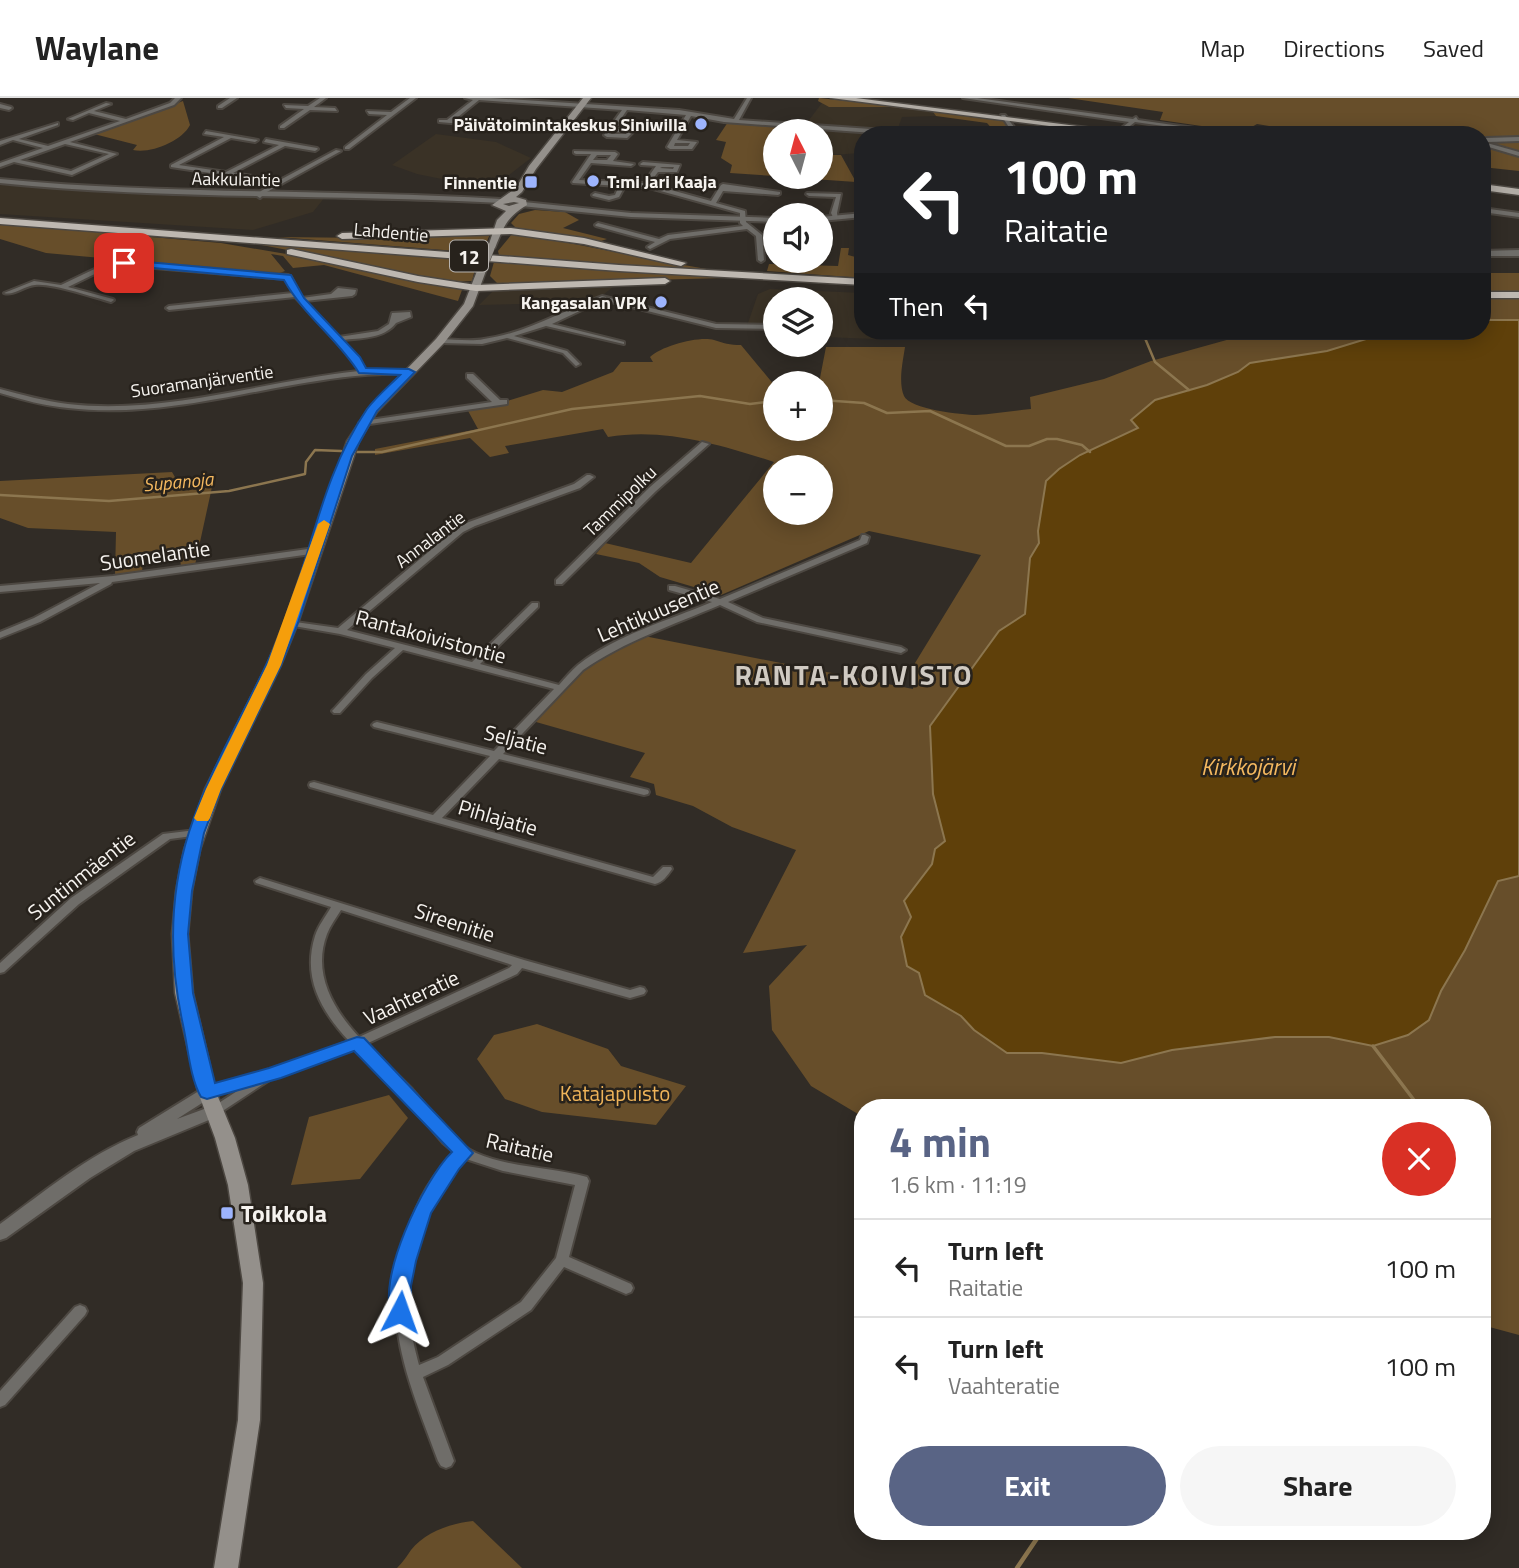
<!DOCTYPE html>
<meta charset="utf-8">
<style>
body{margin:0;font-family:"Titillium Web",sans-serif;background:#f6f6f6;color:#222;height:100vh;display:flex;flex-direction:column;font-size:26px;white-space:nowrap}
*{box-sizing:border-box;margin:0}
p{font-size:23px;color:#767676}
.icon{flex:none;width:38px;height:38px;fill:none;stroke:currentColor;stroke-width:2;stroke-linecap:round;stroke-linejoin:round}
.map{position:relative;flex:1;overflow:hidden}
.details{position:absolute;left:854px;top:1001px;width:637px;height:441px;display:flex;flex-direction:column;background:#fff;border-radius:28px;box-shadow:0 4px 18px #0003}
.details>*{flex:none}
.guide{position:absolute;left:854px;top:28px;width:637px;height:214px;border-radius:28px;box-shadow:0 4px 18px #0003;background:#202124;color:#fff;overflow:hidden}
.needle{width:46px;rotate:354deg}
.fabs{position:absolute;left:763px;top:21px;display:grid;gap:14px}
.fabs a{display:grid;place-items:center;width:70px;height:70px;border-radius:50%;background:#fff;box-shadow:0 4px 18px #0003;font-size:35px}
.pin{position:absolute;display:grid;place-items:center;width:60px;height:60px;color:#fff;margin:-30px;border-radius:14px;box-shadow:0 4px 10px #0006}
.me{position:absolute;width:77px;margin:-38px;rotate:4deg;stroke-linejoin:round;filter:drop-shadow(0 0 5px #0008)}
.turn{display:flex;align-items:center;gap:24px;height:147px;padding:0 35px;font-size:32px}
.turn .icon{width:91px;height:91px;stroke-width:2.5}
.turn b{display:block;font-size:49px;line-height:60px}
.then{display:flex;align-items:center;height:66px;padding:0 35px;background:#0003;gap:14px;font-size:26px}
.round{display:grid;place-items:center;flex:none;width:74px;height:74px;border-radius:37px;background:#f6f6f6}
.summary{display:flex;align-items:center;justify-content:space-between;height:119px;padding:0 35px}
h1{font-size:42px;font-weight:700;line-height:52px;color:#596485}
.action{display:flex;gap:14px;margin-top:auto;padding:14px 35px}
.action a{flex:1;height:80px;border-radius:42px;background:#596485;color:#fff;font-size:28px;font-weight:700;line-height:80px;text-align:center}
.action a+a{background:#f6f6f6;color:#222}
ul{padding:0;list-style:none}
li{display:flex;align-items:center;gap:21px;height:98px;padding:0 35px;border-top:2px solid #e0e0e0}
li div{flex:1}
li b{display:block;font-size:26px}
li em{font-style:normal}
header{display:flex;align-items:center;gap:42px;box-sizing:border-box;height:98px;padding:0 35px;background:#fff;border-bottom:2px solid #e0e0e0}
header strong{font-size:33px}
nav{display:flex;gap:38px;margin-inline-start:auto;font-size:24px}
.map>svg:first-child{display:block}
.built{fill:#3a3226}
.green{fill:#674e2a;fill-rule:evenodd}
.water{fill:#5f400a;stroke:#8c764f;stroke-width:2}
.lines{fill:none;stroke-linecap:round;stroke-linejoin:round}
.stream-far2{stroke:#8c764f;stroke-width:2.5}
.stream-far1{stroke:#8c764f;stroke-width:3.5}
.stream{stroke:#8c764f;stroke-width:4.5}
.minor-casing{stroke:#4d4842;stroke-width:4}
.tertiary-casing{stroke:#4d4842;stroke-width:4}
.secondary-casing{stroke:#4d4842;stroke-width:3}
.primary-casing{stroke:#4d4842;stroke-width:3}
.trunk-casing{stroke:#4d4842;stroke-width:3}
.minor{fill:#6f6d69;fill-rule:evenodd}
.tertiary{fill:#6f6d69;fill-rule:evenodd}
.secondary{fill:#94908b;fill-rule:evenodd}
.primary{fill:#b1aca5;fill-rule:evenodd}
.trunk{fill:#beb8b1;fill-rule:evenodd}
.secondary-bridge-casing{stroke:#4d4842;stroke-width:10;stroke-linecap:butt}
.secondary-bridge{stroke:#94908b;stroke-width:9}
.route{fill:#1a73e8;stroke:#114b97;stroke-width:2}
.slow{fill:#f59e0b}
.poi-dot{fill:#9db4fd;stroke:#27221c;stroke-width:2.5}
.labels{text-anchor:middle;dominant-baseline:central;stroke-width:5;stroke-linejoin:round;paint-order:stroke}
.far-poi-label{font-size:18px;font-weight:bold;fill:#f6f3ef;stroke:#27221c;text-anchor:end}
.far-street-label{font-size:18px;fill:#f6f3ef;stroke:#27221c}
.shield{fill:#27221c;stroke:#b8b4b0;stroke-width:2}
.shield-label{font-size:19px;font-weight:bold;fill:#f6f3ef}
.far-water-label{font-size:19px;font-style:italic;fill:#f4b85f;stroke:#27221c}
.street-label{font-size:21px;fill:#f6f3ef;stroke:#27221c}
.park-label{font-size:21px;fill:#eeb359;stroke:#27221c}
.water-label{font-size:23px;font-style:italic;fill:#f4b85f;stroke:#27221c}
.near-poi-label{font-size:24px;font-weight:bold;fill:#f6f3ef;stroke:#27221c;text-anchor:start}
.district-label{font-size:28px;font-weight:bold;letter-spacing:2px;fill:#d0cac2;stroke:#27221c}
</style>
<header>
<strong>Waylane</strong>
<nav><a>Map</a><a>Directions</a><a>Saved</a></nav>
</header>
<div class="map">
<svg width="1519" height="1470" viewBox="0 0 1519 1470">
<rect width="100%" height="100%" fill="#312c26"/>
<g class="built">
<path d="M822 5 829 9H890L933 14 936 18 902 19 898 30 889 31 806 26Z"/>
<path d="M815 31 898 37H863V55L830 57 821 41V33Z"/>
<path d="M436 36 496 44 531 60 491 91 417 76 392 67Z"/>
<path d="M0 84 164 97 325 99 313 114 253 132 0 116Z"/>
<path d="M613 189 603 197 592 200 567 216 521 206 479 207 493 193Z"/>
<path d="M770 191 863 195V233H903L902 242 823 239 821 201H775V226L748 225 758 196Z"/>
</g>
<g class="green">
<path d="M819 0 1005 20 1012 32 994 33 987 25 936 18 933 14 890 9H829L818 3Z"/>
<path d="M1068 0H1519V73L1482 69V37H1324L1257 26 1243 34 1160 22 1163 14Z"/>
<path d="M183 3 190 27C182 43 151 56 133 52L137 47 94 36Z"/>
<path d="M728 24 798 28 817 33H775V78L730 75 732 67 721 60 726 44 716 42Z"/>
<path d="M821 41 830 57H841L856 84 784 79H821Z"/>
<path d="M535 112 565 114 579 122 563 130 607 141 601 143 517 131 511 125 519 116Z"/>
<path d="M0 126 221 145 304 159 462 192 458 203 324 167 293 170 283 158 271 156 285 173 277 176 46 155 0 141Z"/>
<path d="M490 136 482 155 278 139 370 140Z"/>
<path d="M512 136C587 146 659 165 734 175L499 157 498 153Z"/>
<path d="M241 143 477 163 472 183 452 184Z"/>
<path d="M841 150H849L848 157 863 161V180L767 173 769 166 838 168Z"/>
<path d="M494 164 719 179 724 180 498 186 490 178Z"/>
<rect x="1482" y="175" width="37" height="19"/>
<path d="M1482 199H1519V1237L1482 1227V1010H1299L1288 1007 863 1010V1019L811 988 772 932 769 888 807 847 743 855 796 752 732 729 693 708 656 697 654 686 630 679 645 655 529 622 580 570 639 537 913 591 915 565 981 457 869 433 721 497 660 479 639 465 596 456 605 445 691 465 774 364C722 347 663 329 608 339L603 331 505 348 509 355 490 359 470 340 375 357V351L478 331 467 311 504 304 543 292 562 294 613 274 621 264H653L650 259C662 248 698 238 714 242 723 245 730 247 741 247L775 288V331H821L819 285 826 249H905C903 263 898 284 904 298 909 311 963 317 976 317 994 316 1013 313 1031 311L1030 299 1104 281 1151 263 1259 233H1482ZM775 369H821V415H775Z"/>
<path d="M172 374 183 393 212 389 195 467 181 469 179 450 144 454 142 474 115 477 116 434 28 430 0 420V383Z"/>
<path d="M537 926 608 951 621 968 686 988 656 1027 542 1014 505 1001 477 961 494 937Z"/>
<path d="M389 997 408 1020 360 1081 291 1087 309 1019Z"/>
<path d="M473 1423 522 1470H397C403 1464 407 1458 411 1452 425 1434 452 1425 473 1423Z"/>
</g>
<path class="water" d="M1482 222H1519V778L1498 783 1465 852 1441 893 1429 922 1408 937 1373 948 1329 939H1275L1172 952 1121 965 1042 955H1007L974 932 961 918 925 897 919 875 907 868 901 839 911 819 904 803 932 766 935 751 945 743 933 696 930 628 999 533 1025 516 1030 460 1039 445 1038 433 1046 383 1059 371 1080 357 1138 330 1131 322 1155 302 1207 287 1238 274 1250 265 1327 253 1379 237 1399 241 1418 239 1428 233H1482Z"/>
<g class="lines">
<g class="stream-far2">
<path d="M1142 233 1155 264 1189 292"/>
<path d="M821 302 864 305 887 315 930 313 1006 348H1029L1047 341H1057L1082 347 1090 354"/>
<path d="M357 354H382L572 311 700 298 750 306 775 303"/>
<path d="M0 397 109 403 229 393 305 376 306 364 315 352 341 353"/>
</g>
<path class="stream-far1" d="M1373 948 1420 1010"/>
<path class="stream" d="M1017 1470 1042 1433"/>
<g class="minor-casing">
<g id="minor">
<path d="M175 0H181L174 7 70 44 117 56 72 77 14 64 0 69V65L43 50 13 42 0 47V43L58 25V27L19 41 48 48 120 23 89 15 73 22 68 21 106 5 111 6 94 13 126 21 170 5ZM65 46 109 56 71 73 20 62Z"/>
<path d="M230 0H237L222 10H218V8Z"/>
<path d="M320 0H326L314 9 335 10 337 13 310 12 284 30H280V28L304 11 286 10 284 7 308 8Z"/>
<path d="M410 0H416L349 51H345V49L387 17 369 16 367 13 391 14Z"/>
<path d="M465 0H491L679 12 734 21 747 0H751L739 22 900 33 903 35 900 37 724 24 691 18 677 42 697 44 692 51H670L667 49 686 17 627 12 614 31H631L633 34 627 40 607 39 604 37 622 12 479 2 453 23 495 26 497 29 439 24V22H447L473 2ZM612 34H627L626 36H611ZM675 45H690L688 48H674Z"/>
<path d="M963 0H977L1133 21 1136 19 1138 22 1244 37H1227L1135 24 1121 35 1119 32 1129 24Z"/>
<path d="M0 6 11 9 12 10 9 12 0 10Z"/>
<path d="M1001 17H1005L1020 37H1014Z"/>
<path d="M206 33 258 42 255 44 231 40 179 67 226 74 279 47 264 44 266 41 317 50 318 51 315 53 285 48 233 75 280 82 336 52 341 53 265 95 260 100 257 98 261 93 275 85 171 69V67L224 39 204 36Z"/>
<path d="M1519 39V43L1488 44 1487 45 1519 54V58L1482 47 1483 42 1486 40Z"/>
<path d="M574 53 615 54 618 56 613 63 634 66 631 68 591 65 579 82 644 85 656 68 641 67 640 66 643 64 680 67 677 74H658L649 86 711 103 721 87 723 86 780 94V96L778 97 723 93 716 105 745 113 746 124 762 137 764 162 761 164 758 162 756 138 747 131 670 141 650 151 647 149 655 144 596 128 595 127 598 125 659 141 668 137 743 128 740 125V115L646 89 625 88 619 99 609 102 593 98 592 97 595 95 609 98 615 97 619 88 573 85 572 84 591 56H576L574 55ZM597 57H611L607 62H593ZM662 69H674L673 71 660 70Z"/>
<path d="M807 95 841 96 837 115 838 121H834L831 115 836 99 809 98 806 96Z"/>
<path d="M1482 110 1519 115V119L1482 114Z"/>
<path d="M119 163 288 177 291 179 302 200 331 196 338 190 356 192 355 196 352 198 305 203 339 239 378 233 389 226 392 215 410 214 411 219 396 225C384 241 360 240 342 242L358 260 366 272H409L413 274 409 276C353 274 299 286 244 296 187 307 127 317 68 310 45 308 23 302 0 295V291C23 297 44 303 68 306 166 317 263 283 359 273L353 262 295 199 169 212 166 210 169 208 293 195 286 181 119 167 109 169 68 189 113 201 114 202 111 204C92 199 52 185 35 187 24 188 14 198 4 195L34 183 61 187 105 166Z"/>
<path d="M602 198 716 226 775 227V231L716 230 603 202 552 226 624 244V246L546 228 514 238 567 253 580 266 576 268 563 255 507 240 482 246 440 245 437 243 440 241C454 241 470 244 484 241 527 235 562 213 602 198Z"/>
<path d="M821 226 827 229V240L822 239Z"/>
<path d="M467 276H473L500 302H507V306L363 327 359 325 363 323 492 304 467 280Z"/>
<path d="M702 344 709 346 656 393 562 486H556V482L650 389Z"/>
<path d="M587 377H590L594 379 580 390 475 428 463 434 347 532 472 564 532 505H538V509L480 566 559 587C565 580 571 573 578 567 616 537 667 523 712 504L669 492V488H675L720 501 860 442 862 437H865L869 439 867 445 728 504 763 520 901 549 906 552 901 555 757 524 720 507C673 527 625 543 583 572L503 656 648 692 649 694 648 696 644 697 499 661 442 720 653 779 663 769H671L672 771C668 777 662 785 655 786L310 689 309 687 310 685 314 684 433 717 490 658 374 629 372 627 374 625 377 624 494 653 554 591 403 552 372 580 340 615H334L332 613 334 611 366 576 395 550 340 536 288 527V523L338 530 457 430 469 424 574 386Z"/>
<path d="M315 450 318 451V455L112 484 111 486 40 524 0 540V534L34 520 100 485 0 494V488L113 478Z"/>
<path d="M196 732 200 733 201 735 200 737 170 741 79 806 4 874 0 875V865L71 800 163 736Z"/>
<path d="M260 780 524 862 630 892 640 889 644 890 646 893 644 896 630 900 522 870 517 876 366 946C381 961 397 976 412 991 432 1013 449 1043 476 1055 511 1070 551 1069 587 1079L589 1083 569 1159 631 1186 633 1190 631 1194 626 1196 564 1169 531 1212 448 1267 423 1279 454 1363 451 1368 446 1370 441 1368 438 1363C418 1308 392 1251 396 1191 397 1171 403 1152 408 1133 417 1104 433 1075 455 1055L443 1045 401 995 356 950 274 979 215 1018 211 1016 209 1013 211 1010 245 988 207 999 203 997 201 994 203 991 271 972 349 943C321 913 302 880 315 838 318 828 326 818 331 809L256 785 255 783ZM341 812 512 867 509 870 359 939C333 911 312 875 327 836 330 828 336 820 341 812ZM466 1061 503 1073 575 1087 556 1160 521 1204 438 1259 419 1267C415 1252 411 1236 410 1220 405 1165 424 1099 466 1061Z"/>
<path d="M80 1207 85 1209 87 1213 85 1217 5 1307 0 1309V1293L75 1209Z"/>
</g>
</g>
<g class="tertiary-casing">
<g id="tertiary">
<path d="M0 81C167 97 334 91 501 101L505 103 501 105C334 96 167 102 0 85Z"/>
<path d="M524 104 631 115 775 120V124L631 119 521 108V104Z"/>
<path d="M863 115V119L821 123V119Z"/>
<path d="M1519 152V158H1482V153Z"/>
<path d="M207 988 213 990 215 994 213 998 177 1021 215 1007 221 1009 223 1013 221 1017 134 1053 90 1080 6 1140 0 1142V1126C44 1094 88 1057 138 1037L137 1034 139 1030Z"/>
</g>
</g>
<g class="secondary-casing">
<g id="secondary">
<path d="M583 0H591L536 71 522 94 516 99 526 102 527 107C507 119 504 128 495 150L487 152 497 122 506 113 492 107 516 90 529 68ZM514 104 519 105 509 108 503 106Z"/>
<path d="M479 168 487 170 473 208 444 245 377 314 359 343 298 525 281 567 221 691 200 752 192 793 188 836 193 895 216 994 235 1040 248 1087 263 1185 260 1322 238 1470H214L238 1322 243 1185 228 1087 215 1040 198 994 175 895 172 836 176 793 184 752 205 691 267 567 284 525 347 343 369 310 436 241 464 206Z"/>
</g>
</g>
<g class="primary-casing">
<g id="primary">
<path d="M831 0H856L1148 37H1120Z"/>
<path d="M1482 86 1519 91V97L1482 92Z"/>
</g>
</g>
<g class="trunk-casing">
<g id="trunk">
<path d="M0 120 619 167 863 181V187L619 173 0 126Z"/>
<path d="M511 130 584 140 686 165 681 168 584 146 511 136 342 141 337 138 342 135Z"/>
<path d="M291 151 418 178 476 187 665 180 670 183 665 186 476 193 418 184 287 156V152Z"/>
<rect x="1482" y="194" width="37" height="6"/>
</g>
</g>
<use href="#minor" class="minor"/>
<use href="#tertiary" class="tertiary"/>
<use href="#secondary" class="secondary"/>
<use href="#primary" class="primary"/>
<use href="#trunk" class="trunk"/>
<g class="secondary-bridge-casing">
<path id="secondary-bridge" d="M482 170 490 150"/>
</g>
<use href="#secondary-bridge" class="secondary-bridge"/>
</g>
<path class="route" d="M124 162 291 177 304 200 360 259 366 270 409 271 415 274 377 313 352 358 298 525 281 567 221 691 204 735 192 793 188 836 193 895 215 985 269 970 357 939 364 940 473 1055 459 1071 431 1115 416 1163 411 1188V1214L408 1220 400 1223 393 1220C374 1184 424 1081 452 1054L354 953 281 980 207 1001 201 999C190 980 188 950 183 927 169 863 169 797 189 734 212 662 256 598 283 528 311 456 323 375 367 311 376 299 389 288 400 277L359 275C338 241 304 218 284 182L121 167V163Z"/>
<path class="slow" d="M324 422 330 426 281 567 221 691 210 720 208 723H197L194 720 206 691 267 567 318 426Z"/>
<g class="poi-dot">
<circle cx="701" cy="26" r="7"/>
<circle cx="593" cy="83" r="7"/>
<rect x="524" y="77" width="14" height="14" rx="3.5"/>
<circle cx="661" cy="204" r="7"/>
<rect x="220" y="1108" width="14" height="14" rx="3.5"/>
</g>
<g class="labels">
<g class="far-poi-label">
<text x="687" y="26">Päivätoimintakeskus Siniwilla</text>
<text x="607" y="83" text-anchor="start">T:mi Jari Kaaja</text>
<text x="517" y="84">Finnentie</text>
<text x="647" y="204">Kangasalan VPK</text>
</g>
<g class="far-street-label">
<text transform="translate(236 81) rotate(1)">Aakkulantie</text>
<text transform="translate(391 134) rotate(5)">Lahdentie</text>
<text transform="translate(202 283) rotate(-8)">Suoramanjärventie</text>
<text transform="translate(620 403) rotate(-44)">Tammipolku</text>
<text transform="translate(430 441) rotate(-37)">Annalantie</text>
</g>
<rect class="shield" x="450" y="142.5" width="38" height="31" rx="5"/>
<g class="shield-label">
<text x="469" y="158">12</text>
</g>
<g class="far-water-label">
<text transform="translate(178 383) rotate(-5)">Supanoja</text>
</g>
<g class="street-label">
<text transform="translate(155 457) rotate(-8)">Suomelantie</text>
<text transform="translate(658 512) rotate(-23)">Lehtikuusentie</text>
<text transform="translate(431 538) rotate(15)">Rantakoivistontie</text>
<text transform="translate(516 641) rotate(14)">Seljatie</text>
<text transform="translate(498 719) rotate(16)">Pihlajatie</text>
<text transform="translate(81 777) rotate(-38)">Suntinmäentie</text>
<text transform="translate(455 824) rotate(18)">Sireenitie</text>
<text transform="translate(411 899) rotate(-25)">Vaahteratie</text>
<text transform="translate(520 1049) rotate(13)">Raitatie</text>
</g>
<g class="park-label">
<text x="615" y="995">Katajapuisto</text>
</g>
<g class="water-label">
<text x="1248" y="668">Kirkkojärvi</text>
</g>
<g class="near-poi-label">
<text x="241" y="1115">Toikkola</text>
</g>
<g class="district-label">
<text x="854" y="576">RANTA-KOIVISTO</text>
</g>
</g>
</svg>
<div class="fabs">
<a><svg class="needle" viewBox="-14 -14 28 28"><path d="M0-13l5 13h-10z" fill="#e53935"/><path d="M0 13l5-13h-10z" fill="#767676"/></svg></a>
<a><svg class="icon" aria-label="sound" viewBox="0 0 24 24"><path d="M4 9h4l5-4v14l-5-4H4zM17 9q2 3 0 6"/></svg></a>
<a><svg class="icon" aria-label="layers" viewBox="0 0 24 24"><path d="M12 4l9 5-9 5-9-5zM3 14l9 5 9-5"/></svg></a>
<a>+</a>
<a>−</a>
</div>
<div class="pin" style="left:124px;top:165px;background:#d93025"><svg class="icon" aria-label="arrive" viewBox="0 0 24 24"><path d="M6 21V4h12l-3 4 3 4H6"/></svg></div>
<svg class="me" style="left:400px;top:1214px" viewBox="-20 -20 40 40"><path d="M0-17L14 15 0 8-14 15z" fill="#1a73e8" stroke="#fff" stroke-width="4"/></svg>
<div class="guide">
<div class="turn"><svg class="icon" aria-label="left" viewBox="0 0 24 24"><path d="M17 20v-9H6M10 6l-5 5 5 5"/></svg><div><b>100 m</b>Raitatie</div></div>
<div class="then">Then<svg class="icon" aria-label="left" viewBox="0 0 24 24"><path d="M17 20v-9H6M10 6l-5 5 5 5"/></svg></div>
</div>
<section class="details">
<div class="summary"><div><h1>4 min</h1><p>1.6 km · 11:19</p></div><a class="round" style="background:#d93025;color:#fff"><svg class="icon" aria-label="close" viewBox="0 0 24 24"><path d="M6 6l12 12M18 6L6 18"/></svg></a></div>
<ul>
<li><svg class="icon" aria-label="left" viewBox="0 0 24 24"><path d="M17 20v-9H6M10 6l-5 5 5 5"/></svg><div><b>Turn left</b><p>Raitatie</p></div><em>100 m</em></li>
<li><svg class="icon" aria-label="left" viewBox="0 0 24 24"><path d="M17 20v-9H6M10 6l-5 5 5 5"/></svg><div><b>Turn left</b><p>Vaahteratie</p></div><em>100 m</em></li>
</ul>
<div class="action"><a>Exit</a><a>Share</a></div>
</section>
</div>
